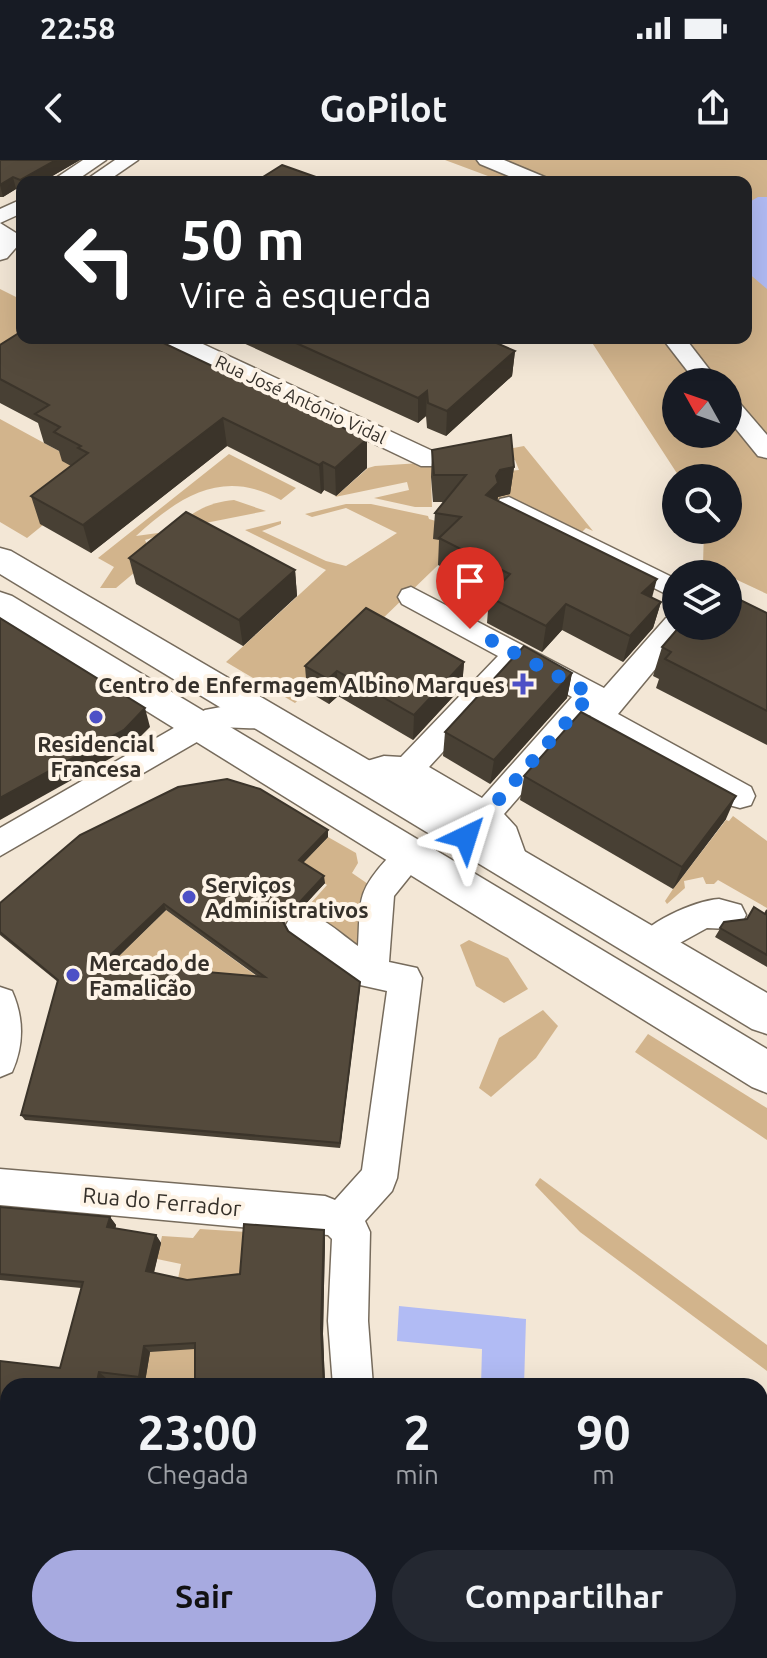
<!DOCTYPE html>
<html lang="pt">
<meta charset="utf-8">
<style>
body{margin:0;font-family:Ubuntu,sans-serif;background:#242831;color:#f1f3f6;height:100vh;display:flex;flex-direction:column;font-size:30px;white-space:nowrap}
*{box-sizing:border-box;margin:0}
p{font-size:26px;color:#9ea1a6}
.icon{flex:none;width:44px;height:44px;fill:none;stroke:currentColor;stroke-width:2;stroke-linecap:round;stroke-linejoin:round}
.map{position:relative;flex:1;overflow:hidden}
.sheet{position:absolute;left:0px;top:1218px;width:768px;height:280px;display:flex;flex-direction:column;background:#171b24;border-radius:24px 24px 0 0;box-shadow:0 8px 32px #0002}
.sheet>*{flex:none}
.banner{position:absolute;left:16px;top:16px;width:736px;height:168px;border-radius:16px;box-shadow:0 8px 32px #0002;background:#202124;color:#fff;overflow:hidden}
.needle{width:52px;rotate:310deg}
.buttons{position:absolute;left:662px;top:208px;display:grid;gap:16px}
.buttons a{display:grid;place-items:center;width:80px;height:80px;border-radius:50%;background:#171b24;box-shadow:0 8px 32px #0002;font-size:40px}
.pin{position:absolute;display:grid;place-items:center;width:68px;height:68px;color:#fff;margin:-82px -34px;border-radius:50% 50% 50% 0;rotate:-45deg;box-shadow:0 0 8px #0007}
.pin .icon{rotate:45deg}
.me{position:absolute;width:88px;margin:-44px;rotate:41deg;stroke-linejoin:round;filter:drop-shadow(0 0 6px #0008)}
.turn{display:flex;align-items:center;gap:28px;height:168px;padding:0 32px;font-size:36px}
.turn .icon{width:104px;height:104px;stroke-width:2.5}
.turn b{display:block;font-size:56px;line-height:68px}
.eta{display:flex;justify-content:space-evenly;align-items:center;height:136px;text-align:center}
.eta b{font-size:48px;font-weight:700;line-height:56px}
.button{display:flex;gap:16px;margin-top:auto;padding:16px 32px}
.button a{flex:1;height:92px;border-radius:48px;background:#a7aae0;color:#111;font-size:32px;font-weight:700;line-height:92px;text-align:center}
.button a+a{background:#242831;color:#f1f3f6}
.status{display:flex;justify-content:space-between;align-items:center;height:56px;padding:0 40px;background:#171b24;direction:ltr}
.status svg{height:22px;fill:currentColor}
header{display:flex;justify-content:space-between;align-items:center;height:104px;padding:0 32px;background:#171b24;font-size:36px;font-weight:700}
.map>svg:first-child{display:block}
.green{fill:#d2b48c;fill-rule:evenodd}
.water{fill:#b1bbf4}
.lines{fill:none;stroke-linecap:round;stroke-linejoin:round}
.minor-casing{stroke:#766b5c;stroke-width:3}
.major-casing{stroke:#766b5c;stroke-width:3}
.minor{fill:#fff;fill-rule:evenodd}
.major{fill:#fff;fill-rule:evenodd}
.wall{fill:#484034;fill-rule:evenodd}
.shaded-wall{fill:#3b342a}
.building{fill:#544a3c;stroke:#3b342a;stroke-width:2;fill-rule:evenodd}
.route{stroke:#1a73e8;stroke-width:14;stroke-dasharray:0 25.2}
.poi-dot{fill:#4d50c6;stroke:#fef4e7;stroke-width:3}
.labels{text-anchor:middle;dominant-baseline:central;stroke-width:8;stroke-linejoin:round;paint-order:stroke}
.far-street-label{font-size:18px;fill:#35302a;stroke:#fef4e7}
.poi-label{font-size:22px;font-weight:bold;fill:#35302a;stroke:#fef4e7;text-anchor:start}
.street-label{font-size:22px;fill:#35302a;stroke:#fef4e7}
</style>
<div class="status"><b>22:58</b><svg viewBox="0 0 49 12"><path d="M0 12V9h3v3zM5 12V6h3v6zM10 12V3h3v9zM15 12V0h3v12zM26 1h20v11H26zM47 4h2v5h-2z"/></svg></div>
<header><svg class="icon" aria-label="back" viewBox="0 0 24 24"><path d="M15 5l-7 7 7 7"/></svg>GoPilot<svg class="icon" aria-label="share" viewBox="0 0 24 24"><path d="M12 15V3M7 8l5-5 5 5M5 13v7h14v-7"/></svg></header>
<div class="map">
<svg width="767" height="1498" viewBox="0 0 767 1498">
<rect width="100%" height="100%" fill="#f3e7d6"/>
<g class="green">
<path d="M445 0H767V434L703 404 704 370H728V318H680L589 178H746V22H504ZM676 222H728V274H676Z"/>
<path d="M0 129 22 140V178L0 208Z"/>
<path d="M0 259 68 296 75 308 41 363 43 365 27 378 0 362Z"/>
<path d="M524 286 593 371 586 368 582 372 510 337 506 340 483 341 509 311 519 310 515 300 431 317 432 347H415L374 338 409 330 407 322 335 337 368 308 375 306 435 302Z"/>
<path d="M229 294 296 328 281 340C223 308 180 336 136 376L158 373V376L145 380 149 389 172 381 116 428H100L114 407 98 398Z"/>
<path d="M234 340 266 351 175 369C192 351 210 342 234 340Z"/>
<path d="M346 344H371L428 356 429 359 446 364 460 384 295 543 226 502 326 410 245 370 281 361V364L262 371 326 401 346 406 397 373 346 348 312 357 305 354Z"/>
<path d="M733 656 767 681V748L718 720 714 724H706L703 717 684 721 685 728 667 744 665 741 673 729 726 660 729 661Z"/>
<path d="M328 677 356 693 358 703 352 713 368 724 361 794 302 753 327 725 300 706Z"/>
<path d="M166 750 266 823 112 810 114 801Z"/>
<path d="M469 780 508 798 528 829 504 843 476 826 460 785Z"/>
<path d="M543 850 558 866 536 898 491 937 479 928 499 878Z"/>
<path d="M648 874 767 948V980L635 892Z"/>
<path d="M540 1018 767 1185V1211L580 1072 535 1025Z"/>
<path d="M200 1069 247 1072 243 1122 198 1226H136L137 1221H145L158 1138H174L181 1104 157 1099 162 1076 193 1078Z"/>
<path d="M0 1302 8 1303V1385H0Z"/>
</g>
<g class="water">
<path d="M758 37H767V129L746 111V44Z"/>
<path d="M399 1146 526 1159 524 1226H481L482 1189 397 1181Z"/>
</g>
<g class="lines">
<g class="minor-casing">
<g id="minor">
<path d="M83 0H106L74 22H50Z"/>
<path d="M115 0H138L106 22H83Z"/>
<path d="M477 0H504L547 18 550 22H523L480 4Z"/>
<path d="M22 39V53L0 63 16 73 20 83 7 98 0 100V49Z"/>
<path d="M161 178H190L439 294 442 300 439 306H421L164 183Z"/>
<path d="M662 178H685L719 222H696Z"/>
<path d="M728 237 736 239 767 275V298L758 296 728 259Z"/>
<path d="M509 337 676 419V439L500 351 496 345 500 339Z"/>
<path d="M411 427 604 528 666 458 676 455V466H689L686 472 618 554 751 627 755 636 751 645 740 648 729 645 596 569 590 555 504 654 516 667 530 706 525 715 514 719 503 715 491 682 485 676 470 685 459 681 455 672 464 658 411 626 395 635 384 631 381 620 360 626 350 622 345 614 350 606 384 596 401 597 498 496 402 444 398 437 402 430ZM520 508 572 537 482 638 429 607Z"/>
<path d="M237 544 275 550 279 558 275 566C258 571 239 566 221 568L0 696V668L205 550Z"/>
<path d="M411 682 422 686 427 695 394 736 389 802 417 808 422 818 397 1018 392 1031 365 1061 370 1072 368 1161 373 1226H333L328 1161 332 1079 328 1075 0 1045V1009L325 1036 335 1040 362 1010 387 831 360 825 291 775 286 765 291 755C315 747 339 773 358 786 361 743 355 734 386 700 395 692 400 686 411 682Z"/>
<path d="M719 739 741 745 746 755 741 765 730 769 707 768 649 800 637 796 633 786C643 763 694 741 719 739Z"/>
<path d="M0 827 12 831C24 858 24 885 12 912L0 917Z"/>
<path d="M385 1490H429L432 1498H388Z"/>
</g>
</g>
<g class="major-casing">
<g id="major">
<path d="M0 388 11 391 767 833V874L752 869 0 414Z"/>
<path d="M0 432 12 436 767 889V933L752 927 0 460Z"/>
</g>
</g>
<use href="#minor" class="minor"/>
<use href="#major" class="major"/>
</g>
<g class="wall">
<path d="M0 0H80L42 22H22V32L16 29 3 37H0Z"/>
<path d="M22 171 367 308 336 336 324 330 321 334 227 286 91 393 40 364 31 336 71 306 62 301 59 291 44 283 38 263 0 243V185Z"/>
<path d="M240 178H485L515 191 512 216 446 276 427 268 426 256 418 263 241 182Z"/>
<path d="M432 290 514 307 510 334 498 337 497 340 652 438 661 442 653 468 623 502 562 470 542 492 487 463 489 437 493 433 438 405 439 380 433 379 435 353 443 342H433L431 317Z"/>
<path d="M129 398 295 410 297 436 243 486 136 424Z"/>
<path d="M767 453V585L656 528 659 519 653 516 662 487Z"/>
<path d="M464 502 462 527 413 580 338 536 329 544 307 531 305 506Z"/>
<path d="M572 513 567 538 490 624 443 596 445 572Z"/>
<path d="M524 616 726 659 673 729 520 640Z"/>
<path d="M328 677 303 703 325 723 299 751 288 754 284 764 288 771 360 822 340 988 25 960 21 955 58 822 0 775V743ZM166 750 257 816 111 804Z"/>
<path d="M767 750V807L715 777 724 762 747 759 765 754Z"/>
<path d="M0 1047 110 1057 116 1065 115 1069 156 1075 161 1083 154 1113 187 1120 240 1114 325 1078 323 1174 325 1226H195V1189L150 1192 145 1222 106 1218 8 1226V1303L0 1302V1201L60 1208 81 1128 0 1120Z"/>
</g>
<g class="shaded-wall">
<path d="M56 0H80L42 22H22V26L20 20Z"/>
<path d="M13 17 16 29 3 37 0 25Z"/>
<path d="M515 191 512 216 446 276 447 251Z"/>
<path d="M427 231 426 256 418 263V238Z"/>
<path d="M223 258 227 286 91 393 83 365Z"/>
<path d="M367 279V308L336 336 335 308Z"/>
<path d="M323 302 324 330 321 334 319 305Z"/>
<path d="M514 307 510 334 498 337 496 350 486 335 500 310Z"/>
<path d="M295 410 297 436 243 486 239 460Z"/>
<path d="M657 419 650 445 642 433Z"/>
<path d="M661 442 653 468 623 502 630 476Z"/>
<path d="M566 444 562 470 542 492 546 466Z"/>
<path d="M464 502 462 527 413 580 414 555Z"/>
<path d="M337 511 338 536 329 544 328 519Z"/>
<path d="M572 513 567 538 490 624 494 600Z"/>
<path d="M145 548 150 567 129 588 0 660V638Z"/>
<path d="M736 636 726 659 673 729 682 707Z"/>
<path d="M328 670V677L300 706 299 700Z"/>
<path d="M324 716 325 723 299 751 288 754 283 766 282 760 287 747Z"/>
<path d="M164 744 166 750 105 809 102 803Z"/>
<path d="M360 822V828L340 988V983Z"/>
<path d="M110 1057 116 1065 114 1076 107 1067Z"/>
<path d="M324 1070 325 1078 323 1174 325 1226H324L321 1168Z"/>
<path d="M156 1075 161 1083 152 1119 146 1111Z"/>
<path d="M144 1186 150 1192 145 1222 139 1217Z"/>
<path d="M99 1212 106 1218 104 1226H96Z"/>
</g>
<g class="building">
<path d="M0 0H56L20 20 13 17 0 25Z"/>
<path d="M282 5 330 22H255Z"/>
<path d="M22 171V178H153L367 279 335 308 323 302 319 305 223 258 83 365 31 336 88 293 78 288 81 286 54 272 60 267 35 254 49 245 0 219V185Z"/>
<path d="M285 178H485L515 191 447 251 428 243 427 231 418 238Z"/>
<path d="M511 275 514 307 500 310 496 316 498 323 486 335 657 419 642 433 661 442 630 476 566 444 546 466 489 437 510 414 439 378 461 357 435 353 466 315H434L432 290Z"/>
<path d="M186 352 295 410 239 460 129 398Z"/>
<path d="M728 434 767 453V551L665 499 671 492 662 487 680 466H728Z"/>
<path d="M366 448 464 502 414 555 337 511 328 519 305 506Z"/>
<path d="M0 458 145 548 124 570 0 638Z"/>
<path d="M524 486 572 513 494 600 445 572Z"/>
<path d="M581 552 736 636 682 707 524 616Z"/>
<path d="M227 619 260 629 328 670 299 700 324 716 298 744 287 747 282 760 288 771 360 822 340 983 21 955 58 820 0 772V743L80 675 178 627ZM164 744 265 817 102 803Z"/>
<path d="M754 747 765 754 767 750V795L720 768 724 762 747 759Z"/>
<path d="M0 1047 110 1057 107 1067 156 1075 146 1111 187 1120 240 1114 244 1064 324 1070 321 1168 324 1226H195V1183L144 1186 139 1217 99 1212 96 1226H8V1300H0V1201L60 1208 83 1122 0 1114Z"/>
<path d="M0 1384 8 1385V1490H371L373 1498H0Z"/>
</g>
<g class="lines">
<path class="route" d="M466 677 591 534 470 469"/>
</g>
<g class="poi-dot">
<path d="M519 512h8v8h8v8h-8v8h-8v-8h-8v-8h8z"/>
<circle cx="96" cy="557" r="8"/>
<circle cx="189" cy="737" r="8"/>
<circle cx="73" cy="815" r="8"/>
</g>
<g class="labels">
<g class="far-street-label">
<text transform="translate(301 239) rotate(25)">Rua José António Vidal</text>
</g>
<g class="poi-label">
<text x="505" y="524" text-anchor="end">Centro de Enfermagem Albino Marques</text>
<text x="96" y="583" text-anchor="middle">Residencial<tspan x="96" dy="25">Francesa</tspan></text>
<text x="205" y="724">Serviços<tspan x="205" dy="25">Administrativos</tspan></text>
<text x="89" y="802">Mercado de<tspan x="89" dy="25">Famalicão</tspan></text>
</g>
<g class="street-label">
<text transform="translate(162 1041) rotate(5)">Rua do Ferrador</text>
</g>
</g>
</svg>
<div class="buttons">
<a><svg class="needle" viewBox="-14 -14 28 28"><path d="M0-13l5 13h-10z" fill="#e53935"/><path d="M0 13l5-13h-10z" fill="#9ea1a6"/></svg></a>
<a><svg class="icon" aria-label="search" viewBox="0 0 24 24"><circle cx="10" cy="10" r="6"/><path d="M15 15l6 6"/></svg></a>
<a><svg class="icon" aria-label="layers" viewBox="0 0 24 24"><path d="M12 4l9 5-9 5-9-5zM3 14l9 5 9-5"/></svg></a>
</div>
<div class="pin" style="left:470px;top:469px;background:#d93025"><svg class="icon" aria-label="arrive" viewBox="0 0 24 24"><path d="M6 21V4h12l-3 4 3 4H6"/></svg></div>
<svg class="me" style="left:466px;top:677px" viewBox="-20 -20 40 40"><path d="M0-17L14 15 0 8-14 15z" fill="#1a73e8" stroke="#fff" stroke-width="4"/></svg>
<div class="banner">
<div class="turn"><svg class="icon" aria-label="left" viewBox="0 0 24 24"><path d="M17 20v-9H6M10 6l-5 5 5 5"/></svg><div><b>50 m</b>Vire à esquerda</div></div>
</div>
<section class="sheet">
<div class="eta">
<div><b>23:00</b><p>Chegada</p></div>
<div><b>2</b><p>min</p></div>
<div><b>90</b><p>m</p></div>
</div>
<div class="button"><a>Sair</a><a>Compartilhar</a></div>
</section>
</div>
